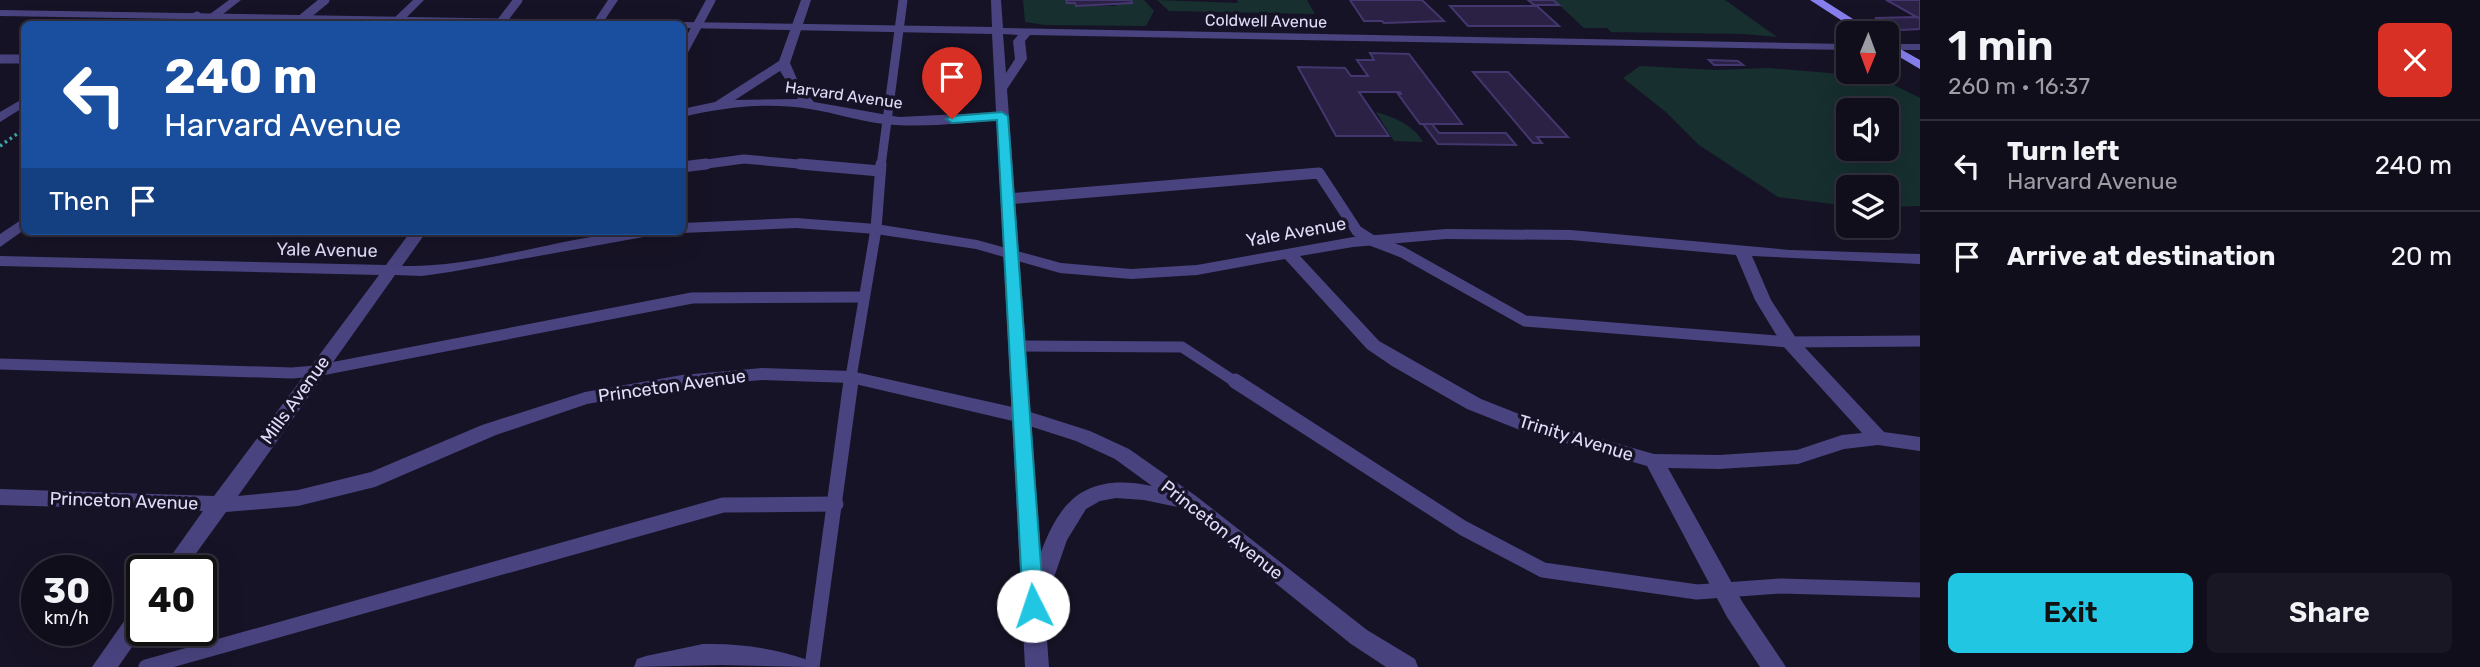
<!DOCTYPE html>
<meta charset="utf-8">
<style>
body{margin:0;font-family:Rubik,sans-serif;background:#1a1725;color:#f1f3f6;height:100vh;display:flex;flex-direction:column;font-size:26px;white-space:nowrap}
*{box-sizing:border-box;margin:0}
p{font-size:23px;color:#9c9ca3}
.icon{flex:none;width:38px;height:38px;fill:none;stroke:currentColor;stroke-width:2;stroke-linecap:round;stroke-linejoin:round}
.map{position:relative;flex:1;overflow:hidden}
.sheet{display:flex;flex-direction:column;background:#110e1c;width:560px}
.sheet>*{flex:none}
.hud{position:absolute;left:21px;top:21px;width:665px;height:214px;border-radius:10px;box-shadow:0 7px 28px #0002,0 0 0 2px #302e3b;background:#1a4fa0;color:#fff;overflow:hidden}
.needle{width:46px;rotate:181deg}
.tools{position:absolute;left:1836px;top:21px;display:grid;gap:14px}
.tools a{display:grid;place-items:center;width:63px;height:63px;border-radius:10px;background:#110e1c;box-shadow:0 7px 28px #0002,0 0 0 2px #302e3b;font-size:35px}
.speed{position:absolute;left:21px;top:555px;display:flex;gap:14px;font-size:35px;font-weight:700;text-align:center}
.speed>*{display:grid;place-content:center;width:91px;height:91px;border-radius:50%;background:#110e1c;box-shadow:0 7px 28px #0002,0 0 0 2px #302e3b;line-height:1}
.speed small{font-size:18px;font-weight:400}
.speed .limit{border:4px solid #111;border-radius:10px;background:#fff;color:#111}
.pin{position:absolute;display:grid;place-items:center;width:60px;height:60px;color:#fff;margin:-72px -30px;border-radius:50% 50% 50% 0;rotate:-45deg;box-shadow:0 0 7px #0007}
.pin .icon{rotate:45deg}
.me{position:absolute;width:77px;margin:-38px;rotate:356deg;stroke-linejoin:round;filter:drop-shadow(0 0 5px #0008)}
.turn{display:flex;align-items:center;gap:24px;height:147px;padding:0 28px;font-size:32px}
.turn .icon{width:91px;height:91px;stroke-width:2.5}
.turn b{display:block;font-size:49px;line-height:60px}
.then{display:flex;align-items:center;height:66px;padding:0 28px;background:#0003;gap:14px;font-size:26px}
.round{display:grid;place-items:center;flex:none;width:74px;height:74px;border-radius:10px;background:#1a1725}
.headline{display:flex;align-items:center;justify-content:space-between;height:119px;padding:0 28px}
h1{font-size:42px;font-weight:600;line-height:52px}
.primary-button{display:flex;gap:14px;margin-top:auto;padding:14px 28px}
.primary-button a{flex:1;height:80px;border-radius:10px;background:#21c6e2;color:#111;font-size:28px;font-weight:600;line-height:80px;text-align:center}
.primary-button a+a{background:#1a1725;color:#f1f3f6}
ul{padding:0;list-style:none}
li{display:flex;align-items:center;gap:21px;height:91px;padding:0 28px;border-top:2px solid #302e3b}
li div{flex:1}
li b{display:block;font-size:26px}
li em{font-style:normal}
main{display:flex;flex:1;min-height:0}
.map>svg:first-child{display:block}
.green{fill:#172f2f;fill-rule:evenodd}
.building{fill:#2a2145;stroke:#44366e;stroke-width:2}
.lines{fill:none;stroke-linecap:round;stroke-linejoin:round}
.path{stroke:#40aba9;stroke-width:3.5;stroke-dasharray:2.5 3.5;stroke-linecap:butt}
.service-far2{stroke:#49447f;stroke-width:9}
.service-far1{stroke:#49447f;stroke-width:11}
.service{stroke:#49447f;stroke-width:15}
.minor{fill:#49447f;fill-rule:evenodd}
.tertiary{fill:#49447f;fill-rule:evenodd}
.secondary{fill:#877fee;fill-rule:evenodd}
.route{fill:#21c6e2;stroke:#158193;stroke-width:2}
.labels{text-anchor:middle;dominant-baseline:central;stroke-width:7;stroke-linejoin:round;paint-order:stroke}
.far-street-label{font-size:16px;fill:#e1dcfa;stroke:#171326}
.street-label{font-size:18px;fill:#e1dcfa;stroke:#171326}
</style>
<main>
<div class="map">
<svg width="1920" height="667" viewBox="0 0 1920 667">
<rect width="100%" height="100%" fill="#171326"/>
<g class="green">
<path d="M1023 0H1066L1067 3H1075L1076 6H1116V3H1132L1131 0H1144L1154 11 1146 26 1045 25 1025 22Z"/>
<path d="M1157 0 1238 3 1237 0H1307L1315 14 1169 11Z"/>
<path d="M1554 0H1725L1777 37 1744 34 1611 32 1607 28H1584Z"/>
<path d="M1640 66 1718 70 1768 68 1878 77 1920 98V206L1887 207 1886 187H1848V206L1778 197 1699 145 1667 113 1623 78ZM1848 110H1886V149H1848Z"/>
<path d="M1376 112C1394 117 1413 125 1423 142L1394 141Z"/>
</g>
<g class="building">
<path d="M1066 0H1131L1132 3 1076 6 1075 3H1067Z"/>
<path d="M1350 0H1422L1444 21 1384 23 1382 21H1364Z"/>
<path d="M1528 0H1553L1559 5H1534Z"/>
<path d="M1886 0H1920V19L1890 2Z"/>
<path d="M1450 6H1537L1559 26H1468Z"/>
<path d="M1917 17 1920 19V29L1902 30 1875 18Z"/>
<path d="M1370 53 1409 54 1462 124H1420L1398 94H1401L1400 92H1359L1389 136H1336L1298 67 1345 68 1351 76H1368L1357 60H1374Z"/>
<path d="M1709 60 1738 61 1743 65H1714Z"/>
<path d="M1473 72H1508L1568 137H1537L1542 143H1533Z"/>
<path d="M1423 124H1432L1439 133H1506L1516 145 1438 144Z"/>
</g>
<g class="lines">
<path class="path" d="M0 146 24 129"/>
<g class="service-far2">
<path d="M303 18 325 0"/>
<path d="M502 21 518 0"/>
<path d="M185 24 197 16"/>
<path d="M682 54 711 0"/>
<path d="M0 59H24"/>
<path d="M692 166 744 159 820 166"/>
<path d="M881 166 903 0"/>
</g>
<g class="service-far1">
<path d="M800 164 880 171"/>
<path d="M682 167 706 164"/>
<path d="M1006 199 1319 173 1357 231 1371 240 1402 252 1525 321 1789 342 1920 341"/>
<path d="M1018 346 1182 347 1237 383"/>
<path d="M0 364 292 373 316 371 692 298 863 297"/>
<path d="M850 383 876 229 881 164"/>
</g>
<g class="service">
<path d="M1235 381 1463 528 1543 570 1697 592 1781 586 1920 590"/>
<path d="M146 667 723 505 836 504"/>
<path d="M812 667 851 381"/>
</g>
<g class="minor">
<path d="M229 0H241L218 18H210V14Z"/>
<path d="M413 0H424L402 22H394V18Z"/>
<path d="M608 0H618L602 24H592Z"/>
<path d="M801 0H811L790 63 800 86 814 102 899 117 1002 112 1009 116 1002 120C963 123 923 128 884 124 859 121 835 113 810 109 767 102 725 107 682 117V109L715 102 779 61ZM780 71 798 99 735 100Z"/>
<path d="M24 218V230L0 247V234Z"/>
<path d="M796 218 876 224 977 240 1061 263 1131 269 1197 265 1353 237 1446 229 1571 230 1790 250 1920 254V264L1752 256 1771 300 1796 338 1884 432 1920 437V451L1878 445 1844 449 1798 464 1719 469 1668 468 1743 603 1786 667H1760L1727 617 1647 466 1520 430 1467 409 1392 366 1367 349 1285 259 1197 275 1131 279 1060 273 976 249 876 234 796 228 682 233 676 231H682V223ZM1446 239 1571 240 1736 255 1755 300 1783 346 1862 433 1842 435 1797 450 1719 455 1654 454 1534 420 1481 399 1379 341 1300 256 1353 247Z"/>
<path d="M411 231H427L402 266C488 268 571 231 657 231L649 236 450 272 422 276 395 275 238 496 298 490 371 472 482 425 585 392 682 375 762 368 851 371 1021 409 1090 431 1129 449 1196 496 1367 630 1415 659 1418 667H1386L1351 644 1182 508 1144 500 1116 498 1100 501 1086 509 1067 540 1044 606 1036 608 1028 606 1025 599C1049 529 1061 467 1152 486L1115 459 1076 441 1017 422 851 383 762 380 682 387 587 404 496 435 375 487 298 506 226 512 184 570H161L203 511 0 505V489L214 496 379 275 0 266V256L386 265Z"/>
<path d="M142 604 144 630 118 667H92L134 607Z"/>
<path d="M703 644C738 643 772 648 805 659L808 667 721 665 634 667 637 659 646 656Z"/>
</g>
<g class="tertiary">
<path d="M991 0H1001L1003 28 1848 44V50L1030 35 1025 41 1027 59 1007 89 1049 667H1025L992 34 682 28V24H677L682 22 992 27ZM1003 34 1018 35 1013 41 1015 59 1006 73Z"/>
<path d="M0 10 646 21 652 24H480L0 16Z"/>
<rect x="1886" y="44" width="34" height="6"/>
<path d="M24 98V107L0 122V112Z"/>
</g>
<g class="secondary">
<path d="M1810 0H1823L1875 33H1861Z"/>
<path d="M1886 41 1920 60V69L1886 49Z"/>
</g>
</g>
<path class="route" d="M1002 112 1008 116 1044 606 1041 612 1033 615 1026 612 1023 606 997 120 952 123 946 119 952 116Z"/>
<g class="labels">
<g class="far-street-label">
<text transform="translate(1266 21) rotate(1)">Coldwell Avenue</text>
<text transform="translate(844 95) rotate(8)">Harvard Avenue</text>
</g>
<g class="street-label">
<text transform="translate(1296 232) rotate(-10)">Yale Avenue</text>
<text transform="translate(327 250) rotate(1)">Yale Avenue</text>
<text transform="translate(672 386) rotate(-8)">Princeton Avenue</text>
<text transform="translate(295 400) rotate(-54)">Mills Avenue</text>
<text transform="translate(1576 438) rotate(17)">Trinity Avenue</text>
<text transform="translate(124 501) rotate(2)">Princeton Avenue</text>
<text transform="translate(1222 530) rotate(38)">Princeton Avenue</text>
</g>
</g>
</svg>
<div class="tools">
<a><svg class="needle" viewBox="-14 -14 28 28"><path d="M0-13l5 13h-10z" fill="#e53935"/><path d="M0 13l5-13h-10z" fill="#9c9ca3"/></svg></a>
<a><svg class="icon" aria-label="sound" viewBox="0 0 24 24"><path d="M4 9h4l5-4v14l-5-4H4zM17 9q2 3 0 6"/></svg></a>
<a><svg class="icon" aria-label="layers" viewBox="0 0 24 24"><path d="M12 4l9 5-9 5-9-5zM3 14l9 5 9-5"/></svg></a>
</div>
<div class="speed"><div>30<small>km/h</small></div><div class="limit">40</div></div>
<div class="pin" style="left:952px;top:119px;background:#d93025"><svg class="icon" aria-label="arrive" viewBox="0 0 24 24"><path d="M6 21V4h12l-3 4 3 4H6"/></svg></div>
<svg class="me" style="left:1033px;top:606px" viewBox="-20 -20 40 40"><circle r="19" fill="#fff"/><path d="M0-13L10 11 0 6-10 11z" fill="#21c6e2"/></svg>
<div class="hud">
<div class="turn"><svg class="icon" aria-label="left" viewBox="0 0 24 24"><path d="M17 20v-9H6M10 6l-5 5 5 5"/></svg><div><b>240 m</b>Harvard Avenue</div></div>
<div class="then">Then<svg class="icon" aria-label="arrive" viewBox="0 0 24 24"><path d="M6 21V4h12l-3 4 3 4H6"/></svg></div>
</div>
</div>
<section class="sheet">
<div class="headline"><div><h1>1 min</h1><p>260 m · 16:37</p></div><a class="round" style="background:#d93025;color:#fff"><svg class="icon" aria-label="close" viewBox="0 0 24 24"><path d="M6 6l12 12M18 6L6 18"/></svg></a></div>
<ul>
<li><svg class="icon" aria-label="left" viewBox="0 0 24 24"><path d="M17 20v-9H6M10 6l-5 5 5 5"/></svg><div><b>Turn left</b><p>Harvard Avenue</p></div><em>240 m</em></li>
<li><svg class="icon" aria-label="arrive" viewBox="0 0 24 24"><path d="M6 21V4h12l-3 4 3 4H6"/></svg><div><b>Arrive at destination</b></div><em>20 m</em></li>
</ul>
<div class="primary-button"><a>Exit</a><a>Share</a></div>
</section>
</main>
